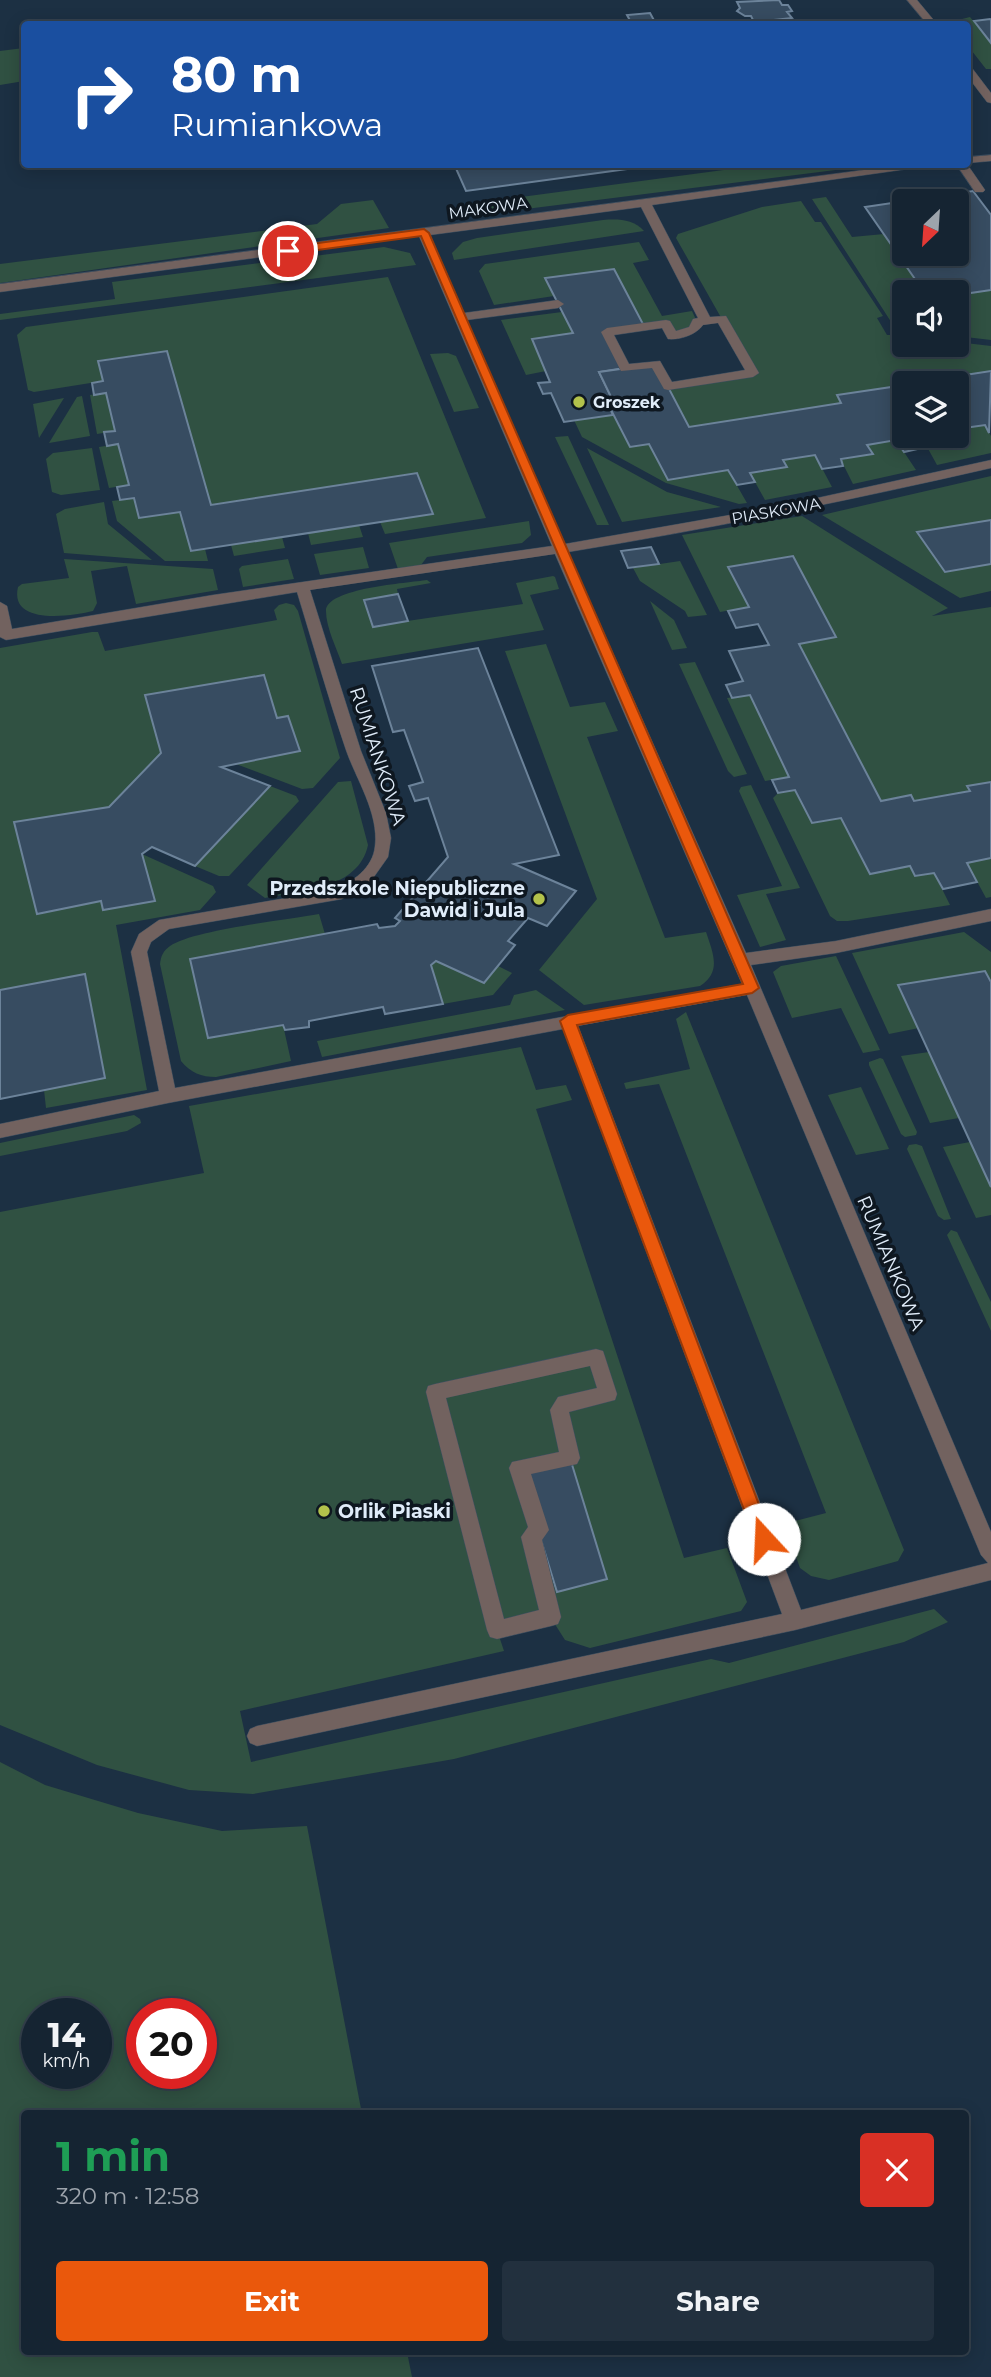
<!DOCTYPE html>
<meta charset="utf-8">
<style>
body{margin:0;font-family:Montserrat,sans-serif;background:#22303e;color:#f1f3f6;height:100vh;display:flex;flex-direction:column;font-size:26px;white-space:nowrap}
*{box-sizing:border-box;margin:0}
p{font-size:23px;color:#9da4ac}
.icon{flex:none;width:38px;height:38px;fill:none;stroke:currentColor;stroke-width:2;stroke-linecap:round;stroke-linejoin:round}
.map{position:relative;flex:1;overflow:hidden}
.sheet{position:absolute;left:21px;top:2110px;width:948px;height:245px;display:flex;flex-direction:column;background:#152432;border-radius:7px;box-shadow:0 4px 18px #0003,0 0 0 2px #34414d}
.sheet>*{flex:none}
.guide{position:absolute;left:21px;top:21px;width:950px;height:147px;border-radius:7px;box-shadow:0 4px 18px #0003,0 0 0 2px #34414d;background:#1a4fa0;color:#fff;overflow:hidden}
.needle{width:46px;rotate:205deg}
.buttons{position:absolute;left:892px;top:189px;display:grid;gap:14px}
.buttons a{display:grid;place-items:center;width:77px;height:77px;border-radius:7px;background:#152432;box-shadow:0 4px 18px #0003,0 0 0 2px #34414d;font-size:35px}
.speed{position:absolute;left:21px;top:1998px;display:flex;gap:14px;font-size:35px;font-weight:700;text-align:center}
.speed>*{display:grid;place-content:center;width:91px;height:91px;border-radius:50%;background:#152432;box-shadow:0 4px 18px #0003,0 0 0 2px #34414d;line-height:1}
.speed small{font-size:18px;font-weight:400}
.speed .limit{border:10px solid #d22;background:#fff;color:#111}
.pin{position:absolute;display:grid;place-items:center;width:60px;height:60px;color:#fff;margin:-30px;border:4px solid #fff;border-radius:50%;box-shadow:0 2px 7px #0007}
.me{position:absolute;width:77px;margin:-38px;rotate:340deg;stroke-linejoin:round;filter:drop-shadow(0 0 5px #0008)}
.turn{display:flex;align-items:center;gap:24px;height:147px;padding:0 35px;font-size:32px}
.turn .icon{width:91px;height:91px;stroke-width:2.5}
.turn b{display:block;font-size:49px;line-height:60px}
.round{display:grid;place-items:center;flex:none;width:74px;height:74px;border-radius:7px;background:#22303e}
.overview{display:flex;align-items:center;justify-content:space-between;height:119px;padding:0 35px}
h1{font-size:42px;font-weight:700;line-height:52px;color:#1e9e55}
.button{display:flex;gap:14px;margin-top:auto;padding:14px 35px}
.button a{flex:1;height:80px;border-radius:7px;background:#ea580c;color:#fff;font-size:28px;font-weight:700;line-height:80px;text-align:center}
.button a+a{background:#22303e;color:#f1f3f6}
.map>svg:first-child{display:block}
.green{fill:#305142;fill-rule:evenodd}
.building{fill:#374c61;stroke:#6c839a;stroke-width:2;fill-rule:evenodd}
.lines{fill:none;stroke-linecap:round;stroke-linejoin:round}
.minor-casing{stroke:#3b4e60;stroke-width:1}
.minor{fill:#72625f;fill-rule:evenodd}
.route{fill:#ea580c;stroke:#983908;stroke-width:2}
.poi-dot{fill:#b3c24b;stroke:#0e1720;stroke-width:2.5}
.labels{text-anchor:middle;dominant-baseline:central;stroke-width:7;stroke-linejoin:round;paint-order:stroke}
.far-street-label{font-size:16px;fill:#e0ecf9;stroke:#0e1720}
.far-poi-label{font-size:16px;font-weight:bold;fill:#e0ecf9;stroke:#0e1720;text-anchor:start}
.street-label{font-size:19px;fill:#e0ecf9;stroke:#0e1720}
.poi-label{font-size:19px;font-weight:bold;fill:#e0ecf9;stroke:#0e1720;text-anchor:end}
</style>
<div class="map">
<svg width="991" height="2377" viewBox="0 0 991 2377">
<rect width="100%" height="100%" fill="#1c3043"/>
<g class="green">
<path d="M970 17 991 43V69H986L968 46V24L950 22Z"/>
<path d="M24 48V81L0 85V51Z"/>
<path d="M761 165H875L494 213 468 204Z"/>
<path d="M826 197 852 237 884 234 924 292H905V329L895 328 812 199Z"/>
<path d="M373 200 389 228 0 283V264L317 224 341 204Z"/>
<path d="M801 201 815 222H821L883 316 877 318 887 335H905V345H957V342L991 346V371L837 395 841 403 689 427 668 386 753 374 676 238 678 234 762 207Z"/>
<path d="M603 220C619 219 633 219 644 231L454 260 452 253 463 242 477 238Z"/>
<path d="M639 242 649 260 633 263 662 316 692 311 698 324 672 336 666 324 644 326 614 269 545 278 554 296 494 305 479 271 485 264Z"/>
<path d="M384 247 410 253 416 265 0 320V314L115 299 112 282Z"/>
<path d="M388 277 486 518 385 534 380 522 433 514 417 473 211 505 167 351 99 360 103 381 34 392 28 390 17 335 26 327Z"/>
<path d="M991 290V340L957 336V295Z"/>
<path d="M562 312 573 333 532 339 546 371 526 375 501 320Z"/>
<path d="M448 353 456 356 479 408 454 412 430 354Z"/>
<path d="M106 393 115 431 97 434 90 395Z"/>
<path d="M82 396 90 436 49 443 77 397Z"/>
<path d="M64 398 39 438 33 404Z"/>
<path d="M613 415 630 446 649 444 668 479 728 470 747 503 739 504 666 483 582 437 574 420Z"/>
<path d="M985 425 991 436V453L937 465 921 436H957V429Z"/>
<path d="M568 436 609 525H597L555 437Z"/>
<path d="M896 440 916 470 853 484 841 460 872 454 867 445Z"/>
<path d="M118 444 129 485 109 488 99 447Z"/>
<path d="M92 448 100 490 61 495 52 492 46 459 53 453Z"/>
<path d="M587 448 667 492 721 507 622 522Z"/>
<path d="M815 455 832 487 765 500 750 473 786 467 783 460Z"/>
<path d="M991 476V520L918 532 945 572 991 564V591L960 598 822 515Z"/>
<path d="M134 498 140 518 180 512 191 551 205 549 208 561H165L117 521 112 501Z"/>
<path d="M104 502 108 524 152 560 64 553 56 514 65 509Z"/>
<path d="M802 516 948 608 932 616 991 607V782L967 786 970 791 914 801 911 795 881 801 799 644 836 637 793 556 729 567 749 607 720 612 682 535Z"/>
<path d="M529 521 531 535 522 543 427 557 421 565 398 569 389 543Z"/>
<path d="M359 525 363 537 311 545 308 533Z"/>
<path d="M282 537 285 548 234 556 231 545Z"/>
<path d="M363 547 369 568 320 575 314 554Z"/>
<path d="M64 559 213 569 218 590 136 604 127 566 91 571 97 603 93 611C72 616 9 626 18 587L22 584 69 578Z"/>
<path d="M288 559 294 579 243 587 239 569 242 566Z"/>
<path d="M680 561 707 615 688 617 685 611 640 581 633 568Z"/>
<path d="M553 576 555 577 559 589 530 595 544 630 342 664C337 649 326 628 326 611 326 588 408 583 427 580L431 583 397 589 398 594 364 600 373 626 523 604 516 583Z"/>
<path d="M650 601 674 620 687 648 672 650Z"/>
<path d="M286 603 294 605 298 611 340 758 313 788 302 789 236 764 277 718 145 696 161 753 109 807 103 910 154 901 142 854 213 886 216 892 200 910 116 925 147 1090 46 1108 44 1090 105 1078 85 974 0 990V648L92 632H98L105 651 277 620 274 610 279 605Z"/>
<path d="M546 644 570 707 605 702 618 731 587 737 665 938 706 932C713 953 722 972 700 986L584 1005 539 970 597 899 505 651Z"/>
<path d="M695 662 747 774 734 777 728 771 679 664Z"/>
<path d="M750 695 789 777 765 781 727 698Z"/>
<path d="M351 781 368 845C359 889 301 891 265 898L247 885 338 782Z"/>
<path d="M751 785 800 888 766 894 786 940 760 947 737 895 782 886 739 791 741 787Z"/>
<path d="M270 786 296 796 299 801 229 876H219L195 866Z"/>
<path d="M795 790 812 823 841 818 870 873 910 866 915 876 934 873 950 905 848 921H837L830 916 773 798 778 793Z"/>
<path d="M991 858V897L986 898 967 863Z"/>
<path d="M319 914 325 934 190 959 208 1038 283 1025 291 1061 216 1077C201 1077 191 1073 181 1061L160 964C161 956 163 951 170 946 193 930 286 920 319 914Z"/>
<path d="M964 932 991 952V982L985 971 899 985 919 1028 889 1034 852 953Z"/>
<path d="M836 956 880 1050 863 1053 841 1008 792 1018 773 972 781 966Z"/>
<path d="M436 961 498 966 512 973 493 995 443 1004 431 965Z"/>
<path d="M536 990 565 1010 322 1057 317 1041 510 1005 514 995Z"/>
<path d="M686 1012 904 1550 898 1561 829 1580 811 1576 800 1568 789 1537V1529L795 1521 826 1513 659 1084 626 1089 624 1083 690 1069 676 1019Z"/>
<path d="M521 1047 536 1090 566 1085 572 1100 536 1109 684 1558 727 1548 747 1602 741 1611 590 1648 565 1640 551 1618 497 1630 504 1651 240 1711 251 1762 711 1659 729 1663 934 1609 948 1622 904 1642 454 1759 253 1794 189 1790 97 1765 0 1725V1212L204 1173 189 1106Z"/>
<path d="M929 1052 959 1118 930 1123 901 1056Z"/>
<path d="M880 1058 883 1059 917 1132 916 1135 905 1137 901 1134 869 1065V1062Z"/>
<path d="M861 1087 889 1149 856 1155 828 1095Z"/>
<path d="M134 1115 140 1119 141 1123 127 1131 0 1156V1143Z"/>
<path d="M970 1142 991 1187V1215L976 1218 943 1147Z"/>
<path d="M916 1144 922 1146 951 1219 944 1220 938 1216 907 1149 909 1145Z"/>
<path d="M951 1230 957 1232 991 1302V1331L947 1235Z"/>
<path d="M0 1762 45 1785 138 1813 222 1831 307 1826 362 2114H24V2352H407L412 2377H0ZM37 2014H96V2074H37ZM142 2014H201V2074H142Z"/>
</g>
<g class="building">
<path d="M779 0 782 5H788L792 11 787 12 792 18 754 22 751 16H745L737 11 740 8 737 2Z"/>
<path d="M650 13 656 24H632L627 15Z"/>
<path d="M990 19 991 20V43L974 21Z"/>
<path d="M454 164H664L466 191Z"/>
<path d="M973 191 991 215V290L957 295V292H924L865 207ZM905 201H957V254H905Z"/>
<path d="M614 269 644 326 607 332 625 368 599 372 614 403 608 404 613 415 564 422 551 393 543 394 538 383 550 382 532 339 573 333 545 278Z"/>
<path d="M167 351 211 505 417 473 433 514 191 551 180 512 139 518 134 498 120 500 117 487 129 485 118 444 107 446 104 432 115 431 106 393 94 395 92 383 103 381 98 361Z"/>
<path d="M656 364 689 427 841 403 837 395 905 385V436H921L926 447 904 452 896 440 867 445 873 454 841 459 843 466 822 469 815 455 783 460 787 467 750 473 755 482 737 485 728 470 668 480 649 444 630 447 608 404 614 403 599 372Z"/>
<path d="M991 371 989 433 985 425 957 429V383H913Z"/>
<path d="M991 520V564L945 572 917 532Z"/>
<path d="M651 547 659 564 628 568 621 551Z"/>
<path d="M793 556 836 637 799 644 881 801 911 795 914 801 970 791 967 786 991 782V858L967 863 977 882 943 889 934 873 915 876 910 866 870 874 841 818 812 823 795 790 778 793 772 780 789 777 750 695 732 698 726 685 743 681 729 651 769 645 758 624 736 628 728 611 749 607 728 567Z"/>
<path d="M398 594 408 621 373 627 364 600Z"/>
<path d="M478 648 559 855 514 864 576 891 547 926 528 918 508 941 515 945 484 983 436 961 431 965 443 1004 385 1014 383 1007 309 1021V1027L285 1030 283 1025 208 1038 190 959 377 924 379 928 395 926 400 921 395 918 448 857 428 798 415 801 409 786 423 782 404 730 393 732 372 666Z"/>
<path d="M264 675 277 718 288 716 300 751 221 767 270 786 195 866 152 847 142 854 155 901 103 910 101 901 37 914 14 822 109 807 161 753 145 695Z"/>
<path d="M985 971 991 982V1187L898 985Z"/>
<path d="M85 974 105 1078 0 1099V990Z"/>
<path d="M570 1458 607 1579 557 1592 519 1468Z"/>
</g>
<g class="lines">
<g class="minor-casing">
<g id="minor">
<path d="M907 0H917L937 24H927Z"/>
<path d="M968 67 972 68 991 93V103L987 102 968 77Z"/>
<path d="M991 155V161L968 163V157Z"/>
<path d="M909 164H943L652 205 710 317 726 316 759 373 753 377 668 390 664 389 652 368 621 371 601 332 607 328 666 320 670 321 676 331 689 327 693 319 698 318 641 207 430 235 464 313 558 300 564 304 558 308 467 320 565 544 776 507 991 460V468C851 500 710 529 568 552L746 953 836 941 991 909V921L836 953 751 965 991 1532V1580L795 1630 257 1746 250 1743 247 1736 250 1729 257 1726 782 1614 563 1029 168 1103 0 1138V1124L159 1091 131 952 139 934 159 920 333 890C353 882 373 868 375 846 379 813 356 779 346 750 328 697 313 644 297 592L6 640 0 637V602L7 606 12 629 213 595 552 546 419 236 0 292V284ZM718 323 745 370 672 382 660 361 629 364 614 335 662 328 668 339C680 340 696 335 703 325ZM555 554 742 984 175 1088 147 952 151 942 169 929 342 899 371 881 388 857 391 838 386 813 361 751 310 590ZM747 995 981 1555 988 1563 801 1610 578 1026Z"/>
<path d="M956 164H967L985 190 983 192H975Z"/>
<path d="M596 1349 603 1351 605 1357 617 1394 615 1400 569 1412 580 1458 577 1464 531 1474 549 1530 542 1540 561 1617 558 1624 551 1626 497 1639 490 1637 487 1630 426 1392 428 1386 435 1384ZM590 1366 597 1388 558 1397 550 1410 559 1452 512 1462 509 1468 528 1527 521 1537 539 1610 504 1619 446 1398Z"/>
</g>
</g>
<use href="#minor" class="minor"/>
</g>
<path class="route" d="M424 229 429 233 759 988 752 993 577 1025 772 1539 770 1544 764 1547 757 1544 755 1539 560 1021 568 1015 743 984 421 236 288 254 282 251 288 247Z"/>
<g class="poi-dot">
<circle cx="579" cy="402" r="7"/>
<circle cx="539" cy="899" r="7"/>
<circle cx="324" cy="1511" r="7"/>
</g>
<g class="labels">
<g class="far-street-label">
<text transform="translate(488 208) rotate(-8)">MAKOWA</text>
<text transform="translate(776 511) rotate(-10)">PIASKOWA</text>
</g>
<g class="far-poi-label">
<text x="593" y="402">Groszek</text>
</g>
<g class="street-label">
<text transform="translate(378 756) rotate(72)">RUMIANKOWA</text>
<text transform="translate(891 1263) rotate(67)">RUMIANKOWA</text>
</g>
<g class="poi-label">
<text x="525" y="888">Przedszkole Niepubliczne<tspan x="525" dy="22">Dawid i Jula</tspan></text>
<text x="338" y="1511" text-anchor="start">Orlik Piaski</text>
</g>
</g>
</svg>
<div class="buttons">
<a><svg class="needle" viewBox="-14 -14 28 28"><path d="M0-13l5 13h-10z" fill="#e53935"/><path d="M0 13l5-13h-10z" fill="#9da4ac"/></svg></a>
<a><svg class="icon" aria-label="sound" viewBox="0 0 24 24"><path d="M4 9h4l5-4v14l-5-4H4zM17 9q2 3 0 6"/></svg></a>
<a><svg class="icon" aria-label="layers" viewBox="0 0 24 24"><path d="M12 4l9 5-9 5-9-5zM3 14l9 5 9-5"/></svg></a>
</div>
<div class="speed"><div>14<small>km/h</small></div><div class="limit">20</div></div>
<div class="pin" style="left:288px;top:251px;background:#d93025"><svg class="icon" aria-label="arrive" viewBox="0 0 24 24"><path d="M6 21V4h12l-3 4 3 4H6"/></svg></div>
<svg class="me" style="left:764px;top:1539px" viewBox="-20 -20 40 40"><circle r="19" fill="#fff"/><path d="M0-13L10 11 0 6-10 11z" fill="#ea580c"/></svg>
<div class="guide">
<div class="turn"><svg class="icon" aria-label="right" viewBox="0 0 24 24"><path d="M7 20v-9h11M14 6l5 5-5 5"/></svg><div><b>80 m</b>Rumiankowa</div></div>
</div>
<section class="sheet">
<div class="overview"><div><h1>1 min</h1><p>320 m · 12:58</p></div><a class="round" style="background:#d93025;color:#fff"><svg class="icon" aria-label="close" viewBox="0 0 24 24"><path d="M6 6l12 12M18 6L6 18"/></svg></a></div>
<div class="button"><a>Exit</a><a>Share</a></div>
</section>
</div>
